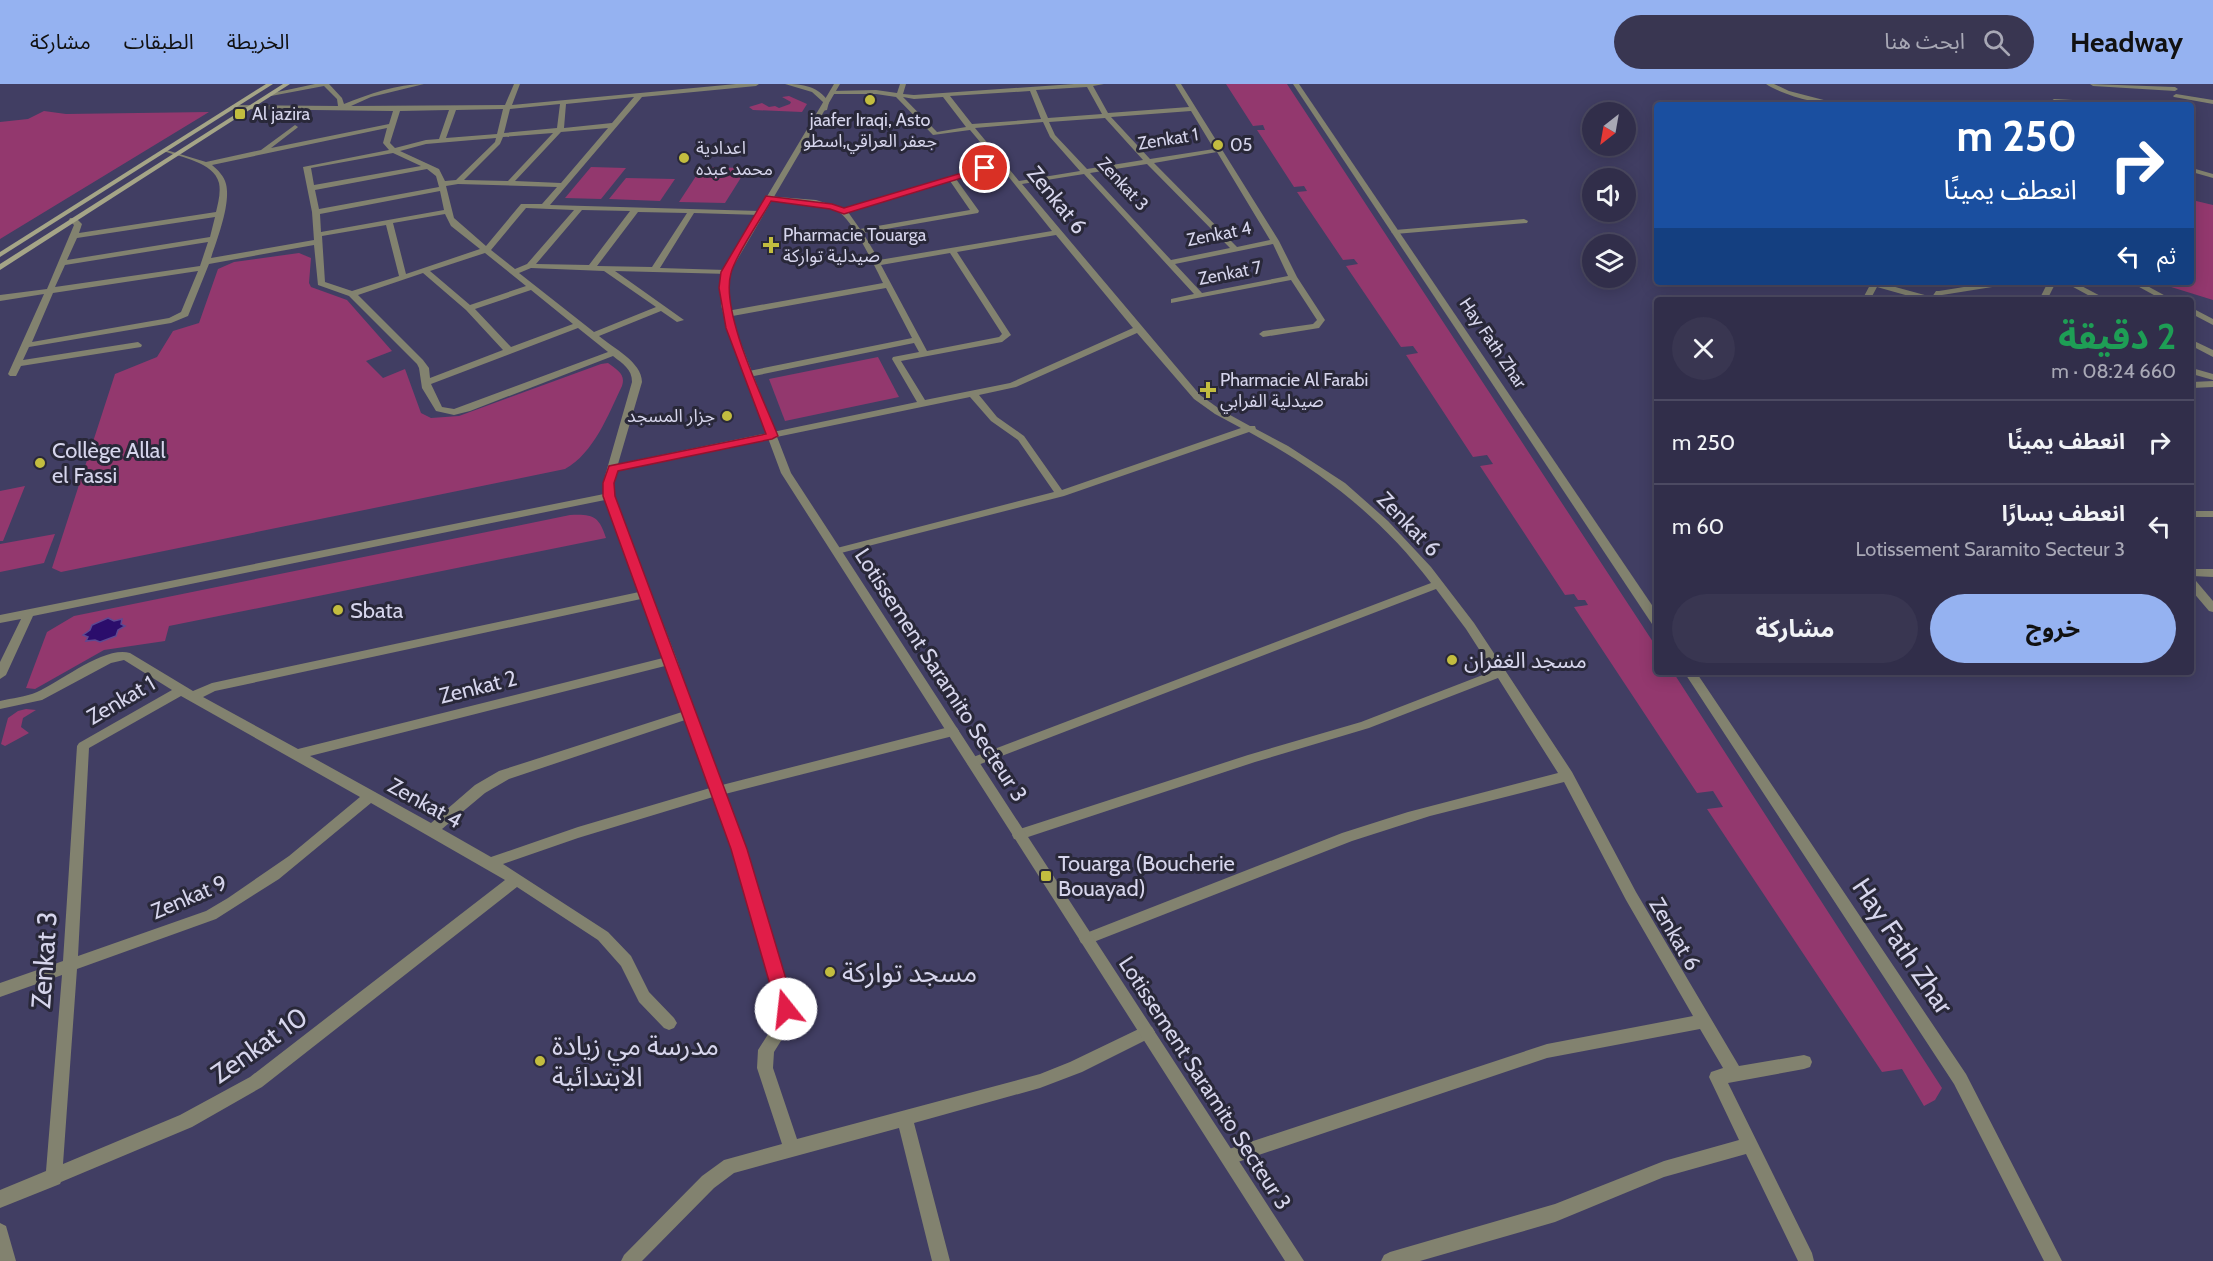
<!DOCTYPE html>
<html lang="ar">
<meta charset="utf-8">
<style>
body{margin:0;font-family:Cabin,"Noto Sans Arabic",sans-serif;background:#393651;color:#f1f3f6;direction:rtl;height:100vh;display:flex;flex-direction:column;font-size:22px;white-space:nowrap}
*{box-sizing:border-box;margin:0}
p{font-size:20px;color:#a8a8b5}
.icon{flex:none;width:33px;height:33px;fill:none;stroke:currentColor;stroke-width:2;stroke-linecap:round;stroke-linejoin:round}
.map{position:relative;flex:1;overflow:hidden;direction:ltr}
.details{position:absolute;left:1654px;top:213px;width:540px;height:378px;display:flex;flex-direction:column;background:#312e4a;border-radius:6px;box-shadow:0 3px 15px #0003,0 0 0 2px #4c4a62;direction:rtl}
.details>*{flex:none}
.guide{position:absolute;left:1654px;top:18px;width:540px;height:183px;border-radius:6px;box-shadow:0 3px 15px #0003,0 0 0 2px #4c4a62;direction:rtl;background:#1a4fa0;color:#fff;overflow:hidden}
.needle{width:39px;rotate:211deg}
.tools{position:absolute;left:1582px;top:18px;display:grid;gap:12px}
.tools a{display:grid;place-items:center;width:54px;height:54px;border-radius:50%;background:#312e4a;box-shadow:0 3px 15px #0003,0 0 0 2px #4c4a62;font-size:30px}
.pin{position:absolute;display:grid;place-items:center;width:51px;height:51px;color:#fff;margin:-26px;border:3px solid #fff;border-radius:50%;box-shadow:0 2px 6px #0007}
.me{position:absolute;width:66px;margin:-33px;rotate:344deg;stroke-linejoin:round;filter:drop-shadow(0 0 4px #0008)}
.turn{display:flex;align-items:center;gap:21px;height:126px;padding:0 18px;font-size:27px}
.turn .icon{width:78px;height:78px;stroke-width:2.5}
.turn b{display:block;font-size:42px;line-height:51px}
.then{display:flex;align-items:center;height:57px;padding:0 18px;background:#0003;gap:12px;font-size:22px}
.round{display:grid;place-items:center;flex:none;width:63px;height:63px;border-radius:32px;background:#393651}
.head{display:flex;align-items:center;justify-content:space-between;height:102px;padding:0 18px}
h1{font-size:36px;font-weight:700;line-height:45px;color:#1e9e55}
.button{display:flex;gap:12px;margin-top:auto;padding:12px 18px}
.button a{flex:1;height:69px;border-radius:36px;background:#95b2f1;color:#111;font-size:24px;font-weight:700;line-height:69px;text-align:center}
.button a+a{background:#393651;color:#f1f3f6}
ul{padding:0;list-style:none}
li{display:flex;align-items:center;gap:18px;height:84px;padding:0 18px;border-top:2px solid #4c4a62}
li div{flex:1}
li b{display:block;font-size:22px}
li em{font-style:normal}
header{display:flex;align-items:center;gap:36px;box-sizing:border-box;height:84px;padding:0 30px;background:#95b2f1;color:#111}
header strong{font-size:28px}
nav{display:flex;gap:33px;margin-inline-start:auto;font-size:21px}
.search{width:420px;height:54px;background:#393651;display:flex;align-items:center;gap:15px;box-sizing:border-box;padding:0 21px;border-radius:33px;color:#a8a8b5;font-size:22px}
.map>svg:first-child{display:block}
.green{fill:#93386e}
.water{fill:#2b0d6c;stroke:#5e4992;stroke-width:1.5}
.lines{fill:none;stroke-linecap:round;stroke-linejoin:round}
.minor{fill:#82826f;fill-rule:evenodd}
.tertiary{fill:#82826f;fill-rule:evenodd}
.secondary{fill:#a5a587;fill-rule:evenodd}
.route{fill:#e11d48;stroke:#92132f;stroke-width:1.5}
.poi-dot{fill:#c3bd3f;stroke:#292839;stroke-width:2}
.labels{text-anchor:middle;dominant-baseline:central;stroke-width:6;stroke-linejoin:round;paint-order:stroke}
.far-poi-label{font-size:18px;fill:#d6d5ec;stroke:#292839;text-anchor:start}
.far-street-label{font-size:18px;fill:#d6d5ec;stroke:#292839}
.street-label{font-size:22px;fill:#d6d5ec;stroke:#292839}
.poi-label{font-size:22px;fill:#d6d5ec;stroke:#292839;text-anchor:start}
.near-street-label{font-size:27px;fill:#d6d5ec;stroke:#292839}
.near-poi-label{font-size:27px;fill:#d6d5ec;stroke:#292839;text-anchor:start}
</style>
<header>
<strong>Headway</strong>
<div class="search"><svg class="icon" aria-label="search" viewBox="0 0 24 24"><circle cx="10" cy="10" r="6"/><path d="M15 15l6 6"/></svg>ابحث هنا</div>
<nav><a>الخريطة</a><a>الطبقات</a><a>مشاركة</a></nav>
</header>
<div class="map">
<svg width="2213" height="1177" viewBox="0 0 2213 1177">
<rect width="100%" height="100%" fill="#413e63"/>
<g class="green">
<path d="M1226 0H1287L1657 564 1658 588H1673L1942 1004 1935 1016 1924 1022 1902 985 1882 988 1707 725 1723 723 1713 707 1697 709 1574 523 1588 521 1585 516H1578L1574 510 1565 511 1480 382 1493 380 1487 371 1473 373 1406 271 1418 269 1413 262 1401 263 1346 182 1358 180 1354 175 1343 176 1297 108 1307 107 1304 102 1294 103 1257 46H1265L1263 41 1253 42Z"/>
<path d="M789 12 807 20 802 28 753 26 749 23 762 19 769 23 775 22 779 24 790 20 791 18 782 13Z"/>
<path d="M44 27 66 30 209 28 0 155V38L28 35Z"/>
<path d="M591 83 626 84 601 115 565 114Z"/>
<path d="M702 83 747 84 725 119 679 118Z"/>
<path d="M626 94 675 95 660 117 609 115Z"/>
<path d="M2192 116 2213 121V216L2155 198H2192Z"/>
<path d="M299 169 311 174 309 199 311 203 347 216 392 267 366 277 383 294 405 285 421 329 431 334 459 332 601 280 608 279C617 286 626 290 622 302 608 331 594 369 565 385L61 488 52 484 115 290 157 273 173 247 199 239 218 185 234 178Z"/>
<path d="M878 273 899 313 785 337 769 295Z"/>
<path d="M25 402 3 457H0V407Z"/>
<path d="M570 431C593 430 599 432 606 454L169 542 165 557 104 566 35 605 26 604 47 548 74 532Z"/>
<path d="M55 450 44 479 0 488V460Z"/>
<path d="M26 625 36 626 23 634 21 643 29 649 5 662 1 660 8 634 18 627Z"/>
</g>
<path class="water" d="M108 534 114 537 122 535 121 540 125 542 118 546 116 552 100 558 95 556 86 557 88 553 83 551 90 546 92 541Z"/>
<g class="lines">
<g class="minor">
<path d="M315 0H329L342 14 344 20C369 10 397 0 424 0L371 13 351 22 505 21 514 0H520L512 21 736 0H759L756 2 642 13 550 121 760 127 764 129 760 131 694 129 660 184 726 186 730 188 729 190 615 187 684 236 677 238 661 227 599 252C613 264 642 278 642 298L618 380 917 318 892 275 893 273 919 268 914 259 749 293 744 290 749 287 912 254 886 204 727 233 723 230 727 227 883 199C874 181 855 140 839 128 823 117 787 117 769 116L765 114 766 112 816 116 844 125 997 78 970 46 933 51 896 13 876 10H833L830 8 831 7 876 6 897 9 900 0H906L903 10 914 11 1074 0H1104L1093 2 1108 29 1189 23 1175 0H1181L1279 157 1297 193 1325 236 1319 244 1263 253 1259 250 1263 247 1313 240 1317 236 1291 196 1171 219V215L1194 210 1084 90 1022 100 1200 311 1221 326 1250 342H1255L1256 345 1288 362 1345 399 1388 437 1431 483 1474 539 1572 688 1636 808 1739 982 1804 971 1810 973 1812 978 1810 983 1804 985 1728 999 1812 1169 1814 1177H1798L1746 1070 1664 1093 1555 1138 1420 1177H1381L1384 1171 1390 1168 1555 1120 1664 1077 1739 1056 1709 993 1711 988 1723 984 1700 945 1547 974 1229 1081 1223 1079 1221 1073 1223 1067 1229 1065 1547 960 1693 932 1626 816 1564 698 1430 732 1352 757 1091 859 1086 861 1081 859 1079 855 1081 851 1342 749 1408 728 1558 689 1498 594 1369 644 1255 678 1019 756 1014 755 1012 751 1014 747 1248 671 1361 638 1493 587 1466 545 1436 505 978 681H968L967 678 968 675 1431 499C1381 433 1321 387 1249 348L1064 412 837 470 833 469 832 467 833 465 1054 408 1018 356 991 337 970 313 617 386 613 399 614 412 677 576 694 626 697 630 696 632 722 701 953 642 957 644 959 647 957 650 953 652 725 710 746 765 794 925 784 952 774 968 773 984 797 1055 1040 990 1070 978 1147 941 1152 943 1155 948 1152 953 1082 988 1040 1004 914 1039 950 1177H932L899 1044 734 1089 714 1104 642 1177H621L624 1171 702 1092 724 1076 782 1060 757 984 758 966 772 944 778 925 732 765 713 713 578 754 503 780 608 848 631 872 649 908 674 934 677 939 674 944 669 946 664 944 639 918 621 882 598 856 517 803 262 1003 192 1043 61 1098 60 1100 0 1124V1106L46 1087 62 891 0 913V899L63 877 77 662 79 659 172 606 124 576 111 579 42 616 0 625V617C12 614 26 613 37 608 61 598 103 562 130 569L193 607 212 599 639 508 605 416 33 532 6 591 0 595V578L21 535 0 539V531L604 410 603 399 632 298C632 285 623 280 613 272L470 327 454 331 436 327 422 304 419 284 417 280 349 212 318 201 314 161 209 180 188 232 171 239 29 263 23 276 138 258 142 261 141 263 21 282 16 292H10L8 290 44 210 0 217V211L47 205 74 141 69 136 70 134H76L82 140 79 149 216 128C218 119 221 109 219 99 214 78 180 73 163 67V65L206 78 261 66 295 41 298 43 297 44 271 64 389 40 393 27 233 25 230 23 233 21 338 22 337 15 324 2 271 12 268 10ZM1087 3 1102 30 1048 34 1036 6ZM1030 7 1041 35 972 40 950 12ZM634 13 612 39 564 44 566 20ZM903 13 914 15 943 13 966 43 937 48ZM560 20 557 44 504 49 510 25ZM503 25 497 50 446 54 456 26ZM449 26 439 55 426 56 395 64 390 59 400 27ZM1191 27 1214 65 1150 75 1111 33ZM1105 34 1143 76 1087 85 1055 51 1049 38ZM1043 38 1050 53 1080 87 1019 97 975 44ZM387 44 383 59 389 66 303 83 312 128 314 156 211 174C217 155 231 120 226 100 224 92 218 86 212 81ZM608 44 561 99 515 97 561 48ZM553 49 508 97 464 96 500 60 503 53ZM496 54 495 58 456 96 445 97 439 85 400 67 426 60ZM1217 68 1270 156 1237 163 1154 79ZM393 69 421 82 314 101 311 84ZM1147 80 1230 164 1171 176 1090 89ZM1000 82 1052 147 879 176 863 149 978 129 979 127 956 95ZM427 85 436 92 439 103 319 125 315 106ZM950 97 970 126 860 145 848 128ZM458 100 557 103 542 120H521L486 162 454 134 446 102ZM440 107 444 126 321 148 320 130ZM526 124 574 126 527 180 515 185 491 166ZM582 126 630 127 589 181 536 180ZM638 128 687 129 652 183 597 182ZM445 130 451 142 480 165 406 190 393 139ZM215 133 210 153 67 176 77 154ZM386 141 399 192 352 207 325 198 322 152ZM1056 151 1133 244 1010 299 925 316 901 277 1002 258 1011 251 957 168ZM208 158 200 182 55 203 65 181ZM1273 160 1288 192 1202 209 1175 180ZM485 169 526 202 470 221 430 187ZM950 169 1002 250 999 253 927 267 881 181ZM531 184 604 187 656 223 594 248 519 189ZM198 187 181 228 169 234 32 258 53 209ZM423 189 466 226 503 266 430 294 429 284 423 276 358 211ZM531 206 573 240 511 263 475 225ZM578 244 608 268 454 325 442 323 431 300ZM1137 249 1194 315 1215 330 1241 344 1062 406 1024 352 997 333 979 311 1016 303ZM641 515 663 574 298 665 203 613 215 607ZM665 582 682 628 499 687 475 701 431 739 310 672ZM181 612 360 713 289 772 228 814 206 827 78 872 89 664ZM685 636 710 704 578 743 491 773 442 745 485 709 509 695ZM371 719 505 796 250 993 180 1031 63 1080 77 885 216 835 279 795Z"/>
<path d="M785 0C803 0 818 2 829 18L827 26 822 27 823 18 812 8Z"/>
<path d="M1766 0H1774L1789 7 1843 21C1822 21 1784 12 1766 0Z"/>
<path d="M2090 0 2175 3 2178 5 2175 7 2093 2Z"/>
<path d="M2176 10 2213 16V20L2174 13 2173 12Z"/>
<path d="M2054 15 2129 19 2132 21 2052 18 2051 17Z"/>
<path d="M1905 19H1943L1946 21H1902Z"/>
<path d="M2192 84 2213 90V94L2192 88Z"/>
<path d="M1524 135 1528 137 1527 139 1395 150 1391 148 1395 146Z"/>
<path d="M1863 198H1877L1932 213 1936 207H1939L1995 198H2015L2011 200 1942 211 1939 216H1923L1877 203 1870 216H1862L1870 201Z"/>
<path d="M2048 198H2056L2047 216H2039Z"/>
<path d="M2064 198H2074L2108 216H2097Z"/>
<path d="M2130 198H2140L2173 216H2163Z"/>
<path d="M2192 224 2213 235V241L2192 230Z"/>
<path d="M2192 256 2213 266V273L2192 262Z"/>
<path d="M2192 284 2213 290V296L2192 290Z"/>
<path d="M2213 297V303L2192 304V298Z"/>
<rect x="2192" y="427" width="21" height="6"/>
<path d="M2192 485H2213V493L2192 492Z"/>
<path d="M2192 496 2196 497 2213 517V528L2209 527 2192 507Z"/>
<path d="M0 1139 6 1142 16 1177H0Z"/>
</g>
<g class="tertiary">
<path d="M834 0H840L730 188 729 221 735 244 791 389 1304 1177H1285L781 389 727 244 721 221 722 188Z"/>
<path d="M1293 0H1299L1658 530V544L1654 543Z"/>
<path d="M1684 588H1696L1966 990 2062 1177H2044L1954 1000Z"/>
</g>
<g class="secondary">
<path d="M266 0H273L0 173V168Z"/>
<path d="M283 0H290L0 186V180Z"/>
</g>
</g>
<path class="route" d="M985 82 989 84 988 86 844 130 830 125 771 117C761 135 735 172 731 189 720 228 763 314 778 352L772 355 618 387 614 399 615 412 747 765 795 925 792 931 786 933 780 931 777 925 731 765 603 412V399L609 382 766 350 726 244 719 204 721 188 766 112 832 120 844 124Z"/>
<g class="poi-dot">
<circle cx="870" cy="16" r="6"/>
<rect x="234" y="24" width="12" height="12" rx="3"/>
<circle cx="1218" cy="61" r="6"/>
<circle cx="684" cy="74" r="6"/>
<path d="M768 152h6v6h6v6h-6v6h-6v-6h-6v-6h6z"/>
<path d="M1205 297h6v6h6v6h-6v6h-6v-6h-6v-6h6z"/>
<circle cx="727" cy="332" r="6"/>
<circle cx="40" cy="379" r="6"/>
<circle cx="338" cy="526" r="6"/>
<circle cx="1452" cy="576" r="6"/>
<rect x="1040" y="786" width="12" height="12" rx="3"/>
<circle cx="830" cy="888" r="6"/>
<circle cx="540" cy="977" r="6"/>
</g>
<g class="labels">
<g class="far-poi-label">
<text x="252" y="30">Al jazira</text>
<text x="870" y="36" text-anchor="middle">jaafer Iraqi, Asto<tspan x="870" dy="21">جعفر العراقي,اسطو</tspan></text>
<text x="1230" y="61">05</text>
<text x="696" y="64">اعدادية<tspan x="696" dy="21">محمد عبده</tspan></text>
<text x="783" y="151">Pharmacie Touarga<tspan x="783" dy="21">صيدلية تواركة</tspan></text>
<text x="1220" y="296">Pharmacie Al Farabi<tspan x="1220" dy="21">صيدلية الفرابي</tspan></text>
<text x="715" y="332" text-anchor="end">جزار المسجد</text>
</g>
<g class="far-street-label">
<text transform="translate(1168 55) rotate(-9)">Zenkat 1</text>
<text transform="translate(1123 100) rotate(47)">Zenkat 3</text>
<text transform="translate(1219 150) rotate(-11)">Zenkat 4</text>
<text transform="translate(1230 189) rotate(-11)">Zenkat 7</text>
<text transform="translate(1493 259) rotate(56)">Hay Fath Zhar</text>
</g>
<g class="street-label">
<text transform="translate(1057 116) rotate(51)">Zenkat 6</text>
<text transform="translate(1409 440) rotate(46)">Zenkat 6</text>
<text transform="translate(941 591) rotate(57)">Lotissement Saramito Secteur 3</text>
<text transform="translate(478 603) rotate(-14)">Zenkat 2</text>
<text transform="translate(121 616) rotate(-30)">Zenkat 1</text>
<text transform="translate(425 719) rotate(29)">Zenkat 4</text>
<text transform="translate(189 813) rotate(-23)">Zenkat 9</text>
<text transform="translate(1675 850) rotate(60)">Zenkat 6</text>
<text transform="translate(1205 999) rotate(57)">Lotissement Saramito Secteur 3</text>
</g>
<g class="poi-label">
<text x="52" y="366">Collège Allal<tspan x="52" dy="25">el Fassi</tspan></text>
<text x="350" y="526">Sbata</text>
<text x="1464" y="576">مسجد الغفران</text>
<text x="1058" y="779">Touarga (Boucherie<tspan x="1058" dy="25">Bouayad)</tspan></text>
</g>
<g class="near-street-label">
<text transform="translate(1903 862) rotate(56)">Hay Fath Zhar</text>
<text transform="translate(44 876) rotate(-86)">Zenkat 3</text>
<text transform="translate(259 961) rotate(-35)">Zenkat 10</text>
</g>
<g class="near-poi-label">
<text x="842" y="888">مسجد تواركة</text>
<text x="552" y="961">مدرسة مي زيادة<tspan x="552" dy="31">الابتدائية</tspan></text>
</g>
</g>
</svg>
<div class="tools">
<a><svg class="needle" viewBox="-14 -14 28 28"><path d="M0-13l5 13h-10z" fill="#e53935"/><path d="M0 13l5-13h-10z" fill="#a8a8b5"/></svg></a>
<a><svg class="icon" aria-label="sound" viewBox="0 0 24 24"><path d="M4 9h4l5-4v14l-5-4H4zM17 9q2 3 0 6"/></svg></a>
<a><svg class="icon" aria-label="layers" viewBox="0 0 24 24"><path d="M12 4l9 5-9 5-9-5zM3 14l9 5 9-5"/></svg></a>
</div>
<div class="pin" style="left:985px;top:84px;background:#d93025"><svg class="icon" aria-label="arrive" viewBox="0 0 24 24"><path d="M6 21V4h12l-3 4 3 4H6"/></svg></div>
<svg class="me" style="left:786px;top:925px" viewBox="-20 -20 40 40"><circle r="19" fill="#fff"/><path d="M0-13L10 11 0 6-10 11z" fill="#e11d48"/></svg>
<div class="guide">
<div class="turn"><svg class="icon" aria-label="right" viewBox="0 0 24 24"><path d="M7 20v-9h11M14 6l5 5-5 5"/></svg><div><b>250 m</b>انعطف يمينًا</div></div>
<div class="then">ثم<svg class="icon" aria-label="left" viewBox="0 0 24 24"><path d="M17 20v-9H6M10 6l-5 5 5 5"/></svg></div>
</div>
<section class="details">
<div class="head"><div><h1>2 دقيقة</h1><p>660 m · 08:24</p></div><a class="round"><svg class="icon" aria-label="close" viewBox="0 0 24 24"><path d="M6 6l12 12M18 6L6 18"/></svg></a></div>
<ul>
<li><svg class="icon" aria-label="right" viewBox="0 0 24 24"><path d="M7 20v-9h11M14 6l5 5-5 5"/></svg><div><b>انعطف يمينًا</b></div><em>250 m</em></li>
<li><svg class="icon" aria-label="left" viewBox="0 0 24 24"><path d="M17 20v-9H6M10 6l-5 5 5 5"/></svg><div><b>انعطف يسارًا</b><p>Lotissement Saramito Secteur 3</p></div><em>60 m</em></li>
</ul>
<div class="button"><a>خروج</a><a>مشاركة</a></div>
</section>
</div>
